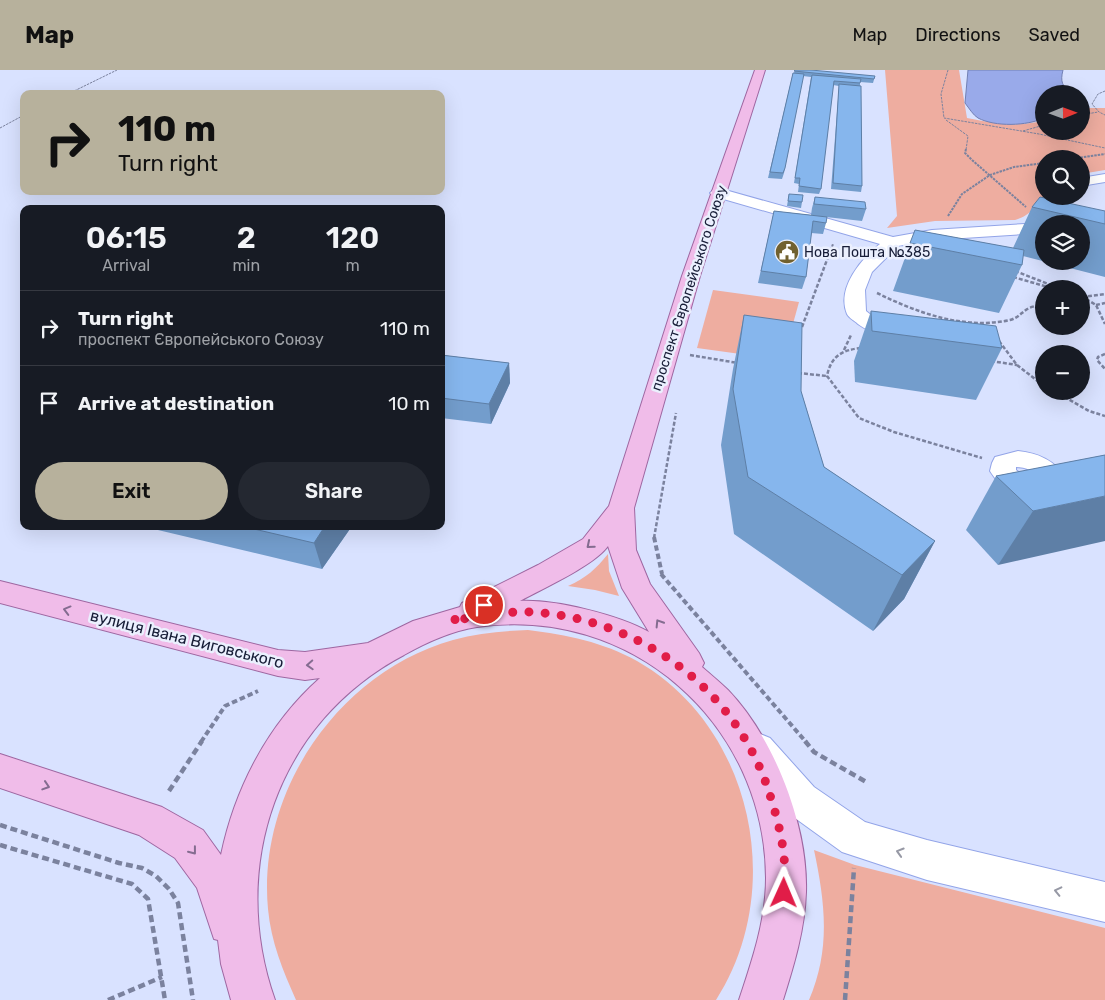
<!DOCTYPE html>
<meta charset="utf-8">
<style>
body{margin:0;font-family:Rubik,sans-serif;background:#242831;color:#f1f3f6;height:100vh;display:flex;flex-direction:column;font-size:19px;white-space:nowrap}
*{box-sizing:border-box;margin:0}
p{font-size:16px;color:#9ea1a6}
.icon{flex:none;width:28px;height:28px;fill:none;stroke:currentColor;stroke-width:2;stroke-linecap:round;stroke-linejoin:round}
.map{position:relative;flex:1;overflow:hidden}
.panel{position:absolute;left:20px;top:135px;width:425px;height:325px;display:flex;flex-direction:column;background:#171b24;border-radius:10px;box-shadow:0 5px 20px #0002}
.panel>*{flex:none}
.top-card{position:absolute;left:20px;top:20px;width:425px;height:105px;border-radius:10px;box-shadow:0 5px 20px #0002;background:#b7b19c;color:#111;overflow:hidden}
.needle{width:32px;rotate:89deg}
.tools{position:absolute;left:1035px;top:15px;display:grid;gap:10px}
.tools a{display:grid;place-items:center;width:55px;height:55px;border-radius:50%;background:#171b24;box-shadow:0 5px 20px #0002;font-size:25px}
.pin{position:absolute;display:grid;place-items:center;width:42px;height:42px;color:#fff;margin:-21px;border:2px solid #fff;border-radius:50%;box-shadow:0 1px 5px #0007}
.me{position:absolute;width:55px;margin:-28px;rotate:1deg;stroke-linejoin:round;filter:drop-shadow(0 0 4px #0008)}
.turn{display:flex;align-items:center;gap:18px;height:105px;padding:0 15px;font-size:22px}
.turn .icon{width:65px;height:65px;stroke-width:2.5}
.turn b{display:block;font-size:35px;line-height:42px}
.eta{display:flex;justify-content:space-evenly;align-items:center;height:85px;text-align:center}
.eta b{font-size:30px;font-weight:600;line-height:35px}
.button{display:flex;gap:10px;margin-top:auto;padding:10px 15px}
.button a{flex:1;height:58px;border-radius:30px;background:#b7b19c;color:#111;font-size:20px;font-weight:600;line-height:58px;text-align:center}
.button a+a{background:#242831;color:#f1f3f6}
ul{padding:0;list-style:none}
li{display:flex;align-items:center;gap:15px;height:75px;padding:0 15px;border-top:1px solid #363941}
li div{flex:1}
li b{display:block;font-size:19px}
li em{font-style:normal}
header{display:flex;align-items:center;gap:30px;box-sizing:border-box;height:70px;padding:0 25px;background:#b7b19c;color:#111}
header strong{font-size:24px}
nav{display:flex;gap:28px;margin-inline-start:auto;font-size:18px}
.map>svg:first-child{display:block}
.green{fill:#eeada0}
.water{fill:#99aaea;stroke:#7280b4}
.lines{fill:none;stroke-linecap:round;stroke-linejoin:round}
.minor-casing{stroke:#92a4e8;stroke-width:2}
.major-casing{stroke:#9e67a1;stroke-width:2}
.path-far4{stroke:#7b829e;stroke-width:1;stroke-dasharray:2.5 1;stroke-linecap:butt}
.path-far3{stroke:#7b829e;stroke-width:2;stroke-dasharray:2.5 1;stroke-linecap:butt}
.path-far2{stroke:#7b829e;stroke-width:2.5;stroke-dasharray:4 2;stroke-linecap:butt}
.path-far1{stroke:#7b829e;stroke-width:4;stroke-dasharray:5.5 3;stroke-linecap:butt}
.path{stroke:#7b829e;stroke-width:4.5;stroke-dasharray:7 4;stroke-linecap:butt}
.minor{fill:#fff;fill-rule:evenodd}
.major{fill:#f0bce9;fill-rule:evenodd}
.wall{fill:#739dcc;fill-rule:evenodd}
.shaded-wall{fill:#5e7fa6}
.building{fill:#86b6ed;stroke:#5e7fa6}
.oneway{stroke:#846c90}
.oneway2{stroke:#9799a5}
.route{stroke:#e11d48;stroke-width:9;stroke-dasharray:0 16.2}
.labels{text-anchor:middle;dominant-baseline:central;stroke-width:5;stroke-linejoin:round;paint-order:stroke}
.far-poi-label{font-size:14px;fill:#171d37;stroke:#ebf0fe;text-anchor:start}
.far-street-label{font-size:14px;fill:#171d37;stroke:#ebf0fe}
.street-label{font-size:16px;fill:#171d37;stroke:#ebf0fe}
</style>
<header>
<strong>Map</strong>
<nav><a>Map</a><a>Directions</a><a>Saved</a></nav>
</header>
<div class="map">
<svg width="1105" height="930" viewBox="0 0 1105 930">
<rect width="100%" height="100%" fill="#d9e2ff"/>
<g class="green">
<path d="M885 0H959L967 48C997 54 1013 57 1044 51V61H1081V38H1105V100L1081 104V89H1044L1045 126C1034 138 1031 145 1015 150L935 151 887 158 897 146Z"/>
<path d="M713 220 799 232 783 290 697 278Z"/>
<path d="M608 484 609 501 619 526 595 520 568 516C586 508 596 499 608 484Z"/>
<path d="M528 560C567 565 603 572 637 591 753 657 787 820 716 930H296C283 901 271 872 268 839 257 721 339 602 453 570 478 563 503 561 528 560Z"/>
<path d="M814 780 855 795 1105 858V930H809C831 879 825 832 814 780Z"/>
</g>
<path class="water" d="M968 0H1063C1060 12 1062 16 1072 24H1044V48C1027 56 995 57 978 48 973 45 969 38 965 33Z"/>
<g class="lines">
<g class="minor-casing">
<g id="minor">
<path d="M1105 104V112L1081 116V108Z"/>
<path d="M718 118 893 167 932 160 1025 154 1031 156 1033 159 1031 162 1025 164 932 170 898 176 872 202 865 220 866 241 886 257 883 261C872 264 867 260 858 254 855 251 849 248 847 244 836 218 862 188 880 174L713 126 710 123 713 120Z"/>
<path d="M1051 126H1066L1053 143 1054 154H1044V157L1040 156 1038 153 1037 143Z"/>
<path d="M1018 381C1038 383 1054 390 1065 407 1062 433 1028 430 1010 421 1001 416 995 409 990 401L992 393 995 387ZM1016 397C1025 397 1037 401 1039 410L1027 409 1016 400Z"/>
<path d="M758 663 770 668 814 717 865 752 927 770 1105 812V852L927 810 842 782 788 743 746 690 740 679 746 668Z"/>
</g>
</g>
<g class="major-casing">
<path id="major" d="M755 0H765L700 206 634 438 636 480 650 514 699 583 704 593 702 597C711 605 720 612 728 620 774 668 808 755 806 822 805 859 794 895 783 930H739C752 891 766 850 766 808 765 653 631 535 477 557 451 561 427 572 404 585 277 652 228 797 275 930H231L221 894 218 870 214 869 197 818 175 788 139 765 0 718V684L162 737 203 760 221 785C235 718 268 654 320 608L305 610 278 606 0 533V511L278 580 305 582 368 573 413 551 460 537 462 533 538 495 583 469 609 436 682 206ZM608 476 622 518 649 562C619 545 554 529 520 531 542 519 595 495 608 476Z"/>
</g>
<g class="path-far4">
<path d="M948 0 941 24 944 48 1039 64 1105 78"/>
<path d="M1105 21 1098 24 1092 34 1099 42 1105 45"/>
<path d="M68 24 117 0"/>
<path d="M1081 45 1098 42"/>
<path d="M946 50 968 66 966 80"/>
<path d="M0 58 24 45"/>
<path d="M1023 61 1044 55"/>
</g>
<g class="path-far3">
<path d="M966 79 965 83 972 90 1026 137"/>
<path d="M1070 89 1105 84"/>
<path d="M948 146 962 124 990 105 1014 97 1044 93"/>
<path d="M831 180 833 174"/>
</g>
<g class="path-far2">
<path d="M1015 201 1061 219"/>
<path d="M1013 207 1055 219"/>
<path d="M877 223C918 243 964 260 1010 250 1018 248 1022 242 1029 238 1034 236 1039 235 1044 234"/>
<path d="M1081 226 1096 235 1105 254"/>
<path d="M1082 227 1105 224"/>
<path d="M1096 235 1105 233"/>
<path d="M802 257 831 179"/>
<path d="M999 271 1017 295 1044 316"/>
<path d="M861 278C842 280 831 286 827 306L859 348 894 362 982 388"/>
<path d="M844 280 851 265"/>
<path d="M1105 284 1098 287 1097 290 1105 299"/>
<path d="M690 285 738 293"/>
<path d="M991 291 1017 295"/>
<path d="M798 303 827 306"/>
<path d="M1054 321 1089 341 1105 346"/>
<path d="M654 468 676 343"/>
</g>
<g class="path-far1">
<path d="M654 467 662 504"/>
<path d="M661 504 806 672"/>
<path d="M201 672 225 636 258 621"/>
</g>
<g class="path">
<path d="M805 671 814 682 868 713"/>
<path d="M169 721 202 671"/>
<path d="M0 755 119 793 142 798 156 806 169 819 178 833 193 930"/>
<path d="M0 775 132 814 148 829 165 930"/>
<path d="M108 930 162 907"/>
<path d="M845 930 854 798"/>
</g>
<use href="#minor" class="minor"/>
<use href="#major" class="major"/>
</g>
<g class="wall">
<path d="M795 0 875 6 873 13 860 12V16L862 116 861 122 831 119 839 16 833 15 821 119 819 124 798 122 799 114 794 113 811 7 803 6 784 103 782 109 768 108 793 3H794Z"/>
<path d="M789 124 802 132 801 138 787 136Z"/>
<path d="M815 127 866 139 862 151 826 147V153L823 164 811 163 806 207 802 219 758 213 774 141 811 145 812 138Z"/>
<path d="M1032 137 1105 141V207L1023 186 1022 195 999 243 893 221 915 160 1013 178ZM1044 154H1081V191H1044Z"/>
<path d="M871 241 1002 278 976 330 855 312 854 291Z"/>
<path d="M744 245 801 321 824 397 935 471 904 529 873 561 734 464 721 375 733 299Z"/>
<path d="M441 285 509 293 510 313 491 354 441 348Z"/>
<path d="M1105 385 998 495 966 460 996 406Z"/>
<path d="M141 456H352L322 499Z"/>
</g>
<g class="shaded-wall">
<path d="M509 293 510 313 491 354 489 334Z"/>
<path d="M1105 426V471L998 495 1033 441Z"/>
<path d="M325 456H352L322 499 314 473Z"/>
<path d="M935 471 904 529 873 561 902 505Z"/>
</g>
<g class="building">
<path d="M795 0H811L875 6 874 9 794 1Z"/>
<path d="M793 3 804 4 785 98 783 103 770 102Z"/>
<path d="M812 5 861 9 860 13 834 11 821 119 799 116 800 108H795Z"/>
<path d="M839 14 861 16 862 116 833 113Z"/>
<path d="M789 124 803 125 802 132 788 131Z"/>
<path d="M815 127 865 132 866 139 814 134Z"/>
<path d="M1040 127 1105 141V154L1032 137Z"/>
<path d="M774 141 827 147 826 153 813 151 806 207 761 201Z"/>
<path d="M915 160 1024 180 1022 195 910 173Z"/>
<path d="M871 241 996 256 1002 278 872 261Z"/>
<path d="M744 245 802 253 801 321 824 397 935 471 902 505 748 407 733 319Z"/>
<path d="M441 285 509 293 489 334 441 328Z"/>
<path d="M1105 385V426L1033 441 996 406Z"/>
<path d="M241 456H325L314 473Z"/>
</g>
<defs><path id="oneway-chevron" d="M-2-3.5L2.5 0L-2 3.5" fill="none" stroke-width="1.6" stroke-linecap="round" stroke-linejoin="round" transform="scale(1.25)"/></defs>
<g class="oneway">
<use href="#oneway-chevron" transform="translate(590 475) rotate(140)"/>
<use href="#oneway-chevron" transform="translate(67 540) rotate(-165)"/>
<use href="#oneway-chevron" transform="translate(659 553) rotate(-122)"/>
<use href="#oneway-chevron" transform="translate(310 595) rotate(177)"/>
<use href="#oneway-chevron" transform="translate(46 716) rotate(18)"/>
<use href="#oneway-chevron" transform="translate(193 781) rotate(52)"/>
</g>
<g class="oneway2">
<use href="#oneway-chevron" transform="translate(900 782) rotate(-163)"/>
<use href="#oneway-chevron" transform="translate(1058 821) rotate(-167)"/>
</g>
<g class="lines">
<path class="route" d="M484 535 452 551C479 546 505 541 531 542 638 548 734 617 768 719 779 752 788 788 784 823"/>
</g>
<defs>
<g id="civic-disc" transform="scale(1.25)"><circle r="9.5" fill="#71612f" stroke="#ebf0fe"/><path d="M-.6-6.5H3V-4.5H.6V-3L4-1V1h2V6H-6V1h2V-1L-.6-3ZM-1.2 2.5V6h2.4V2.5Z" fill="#fff"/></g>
</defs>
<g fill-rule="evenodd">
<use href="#civic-disc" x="787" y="182"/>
</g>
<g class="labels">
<g class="far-poi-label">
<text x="804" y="182">Нова Пошта №385</text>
</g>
<g class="far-street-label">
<text transform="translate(689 218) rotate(-72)">проспект Європейського Союзу</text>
</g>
<g class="street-label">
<text transform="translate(187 569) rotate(14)">вулиця Івана Виговського</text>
</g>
</g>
</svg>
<div class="tools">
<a><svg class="needle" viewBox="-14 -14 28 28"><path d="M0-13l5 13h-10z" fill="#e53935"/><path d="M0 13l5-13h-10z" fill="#9ea1a6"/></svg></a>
<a><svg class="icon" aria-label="search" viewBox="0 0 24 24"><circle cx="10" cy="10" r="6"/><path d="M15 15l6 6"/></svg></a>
<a><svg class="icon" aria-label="layers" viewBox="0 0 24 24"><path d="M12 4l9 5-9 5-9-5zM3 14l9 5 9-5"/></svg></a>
<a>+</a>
<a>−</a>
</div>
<div class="pin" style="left:484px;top:535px;background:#d93025"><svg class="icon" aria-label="arrive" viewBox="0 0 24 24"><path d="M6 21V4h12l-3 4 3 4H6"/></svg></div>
<svg class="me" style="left:784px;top:823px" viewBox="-20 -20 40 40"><path d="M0-17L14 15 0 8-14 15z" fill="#e11d48" stroke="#fff" stroke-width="4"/></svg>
<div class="top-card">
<div class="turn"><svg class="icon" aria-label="right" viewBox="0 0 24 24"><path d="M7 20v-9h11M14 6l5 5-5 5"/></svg><div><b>110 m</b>Turn right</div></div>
</div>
<section class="panel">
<div class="eta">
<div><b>06:15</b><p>Arrival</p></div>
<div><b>2</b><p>min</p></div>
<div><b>120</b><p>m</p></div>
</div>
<ul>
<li><svg class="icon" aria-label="right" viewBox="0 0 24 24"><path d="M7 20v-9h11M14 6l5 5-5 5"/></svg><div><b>Turn right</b><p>проспект Європейського Союзу</p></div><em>110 m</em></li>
<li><svg class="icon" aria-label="arrive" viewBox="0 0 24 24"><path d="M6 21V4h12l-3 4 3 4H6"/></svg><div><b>Arrive at destination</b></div><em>10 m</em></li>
</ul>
<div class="button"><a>Exit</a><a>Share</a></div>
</section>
</div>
